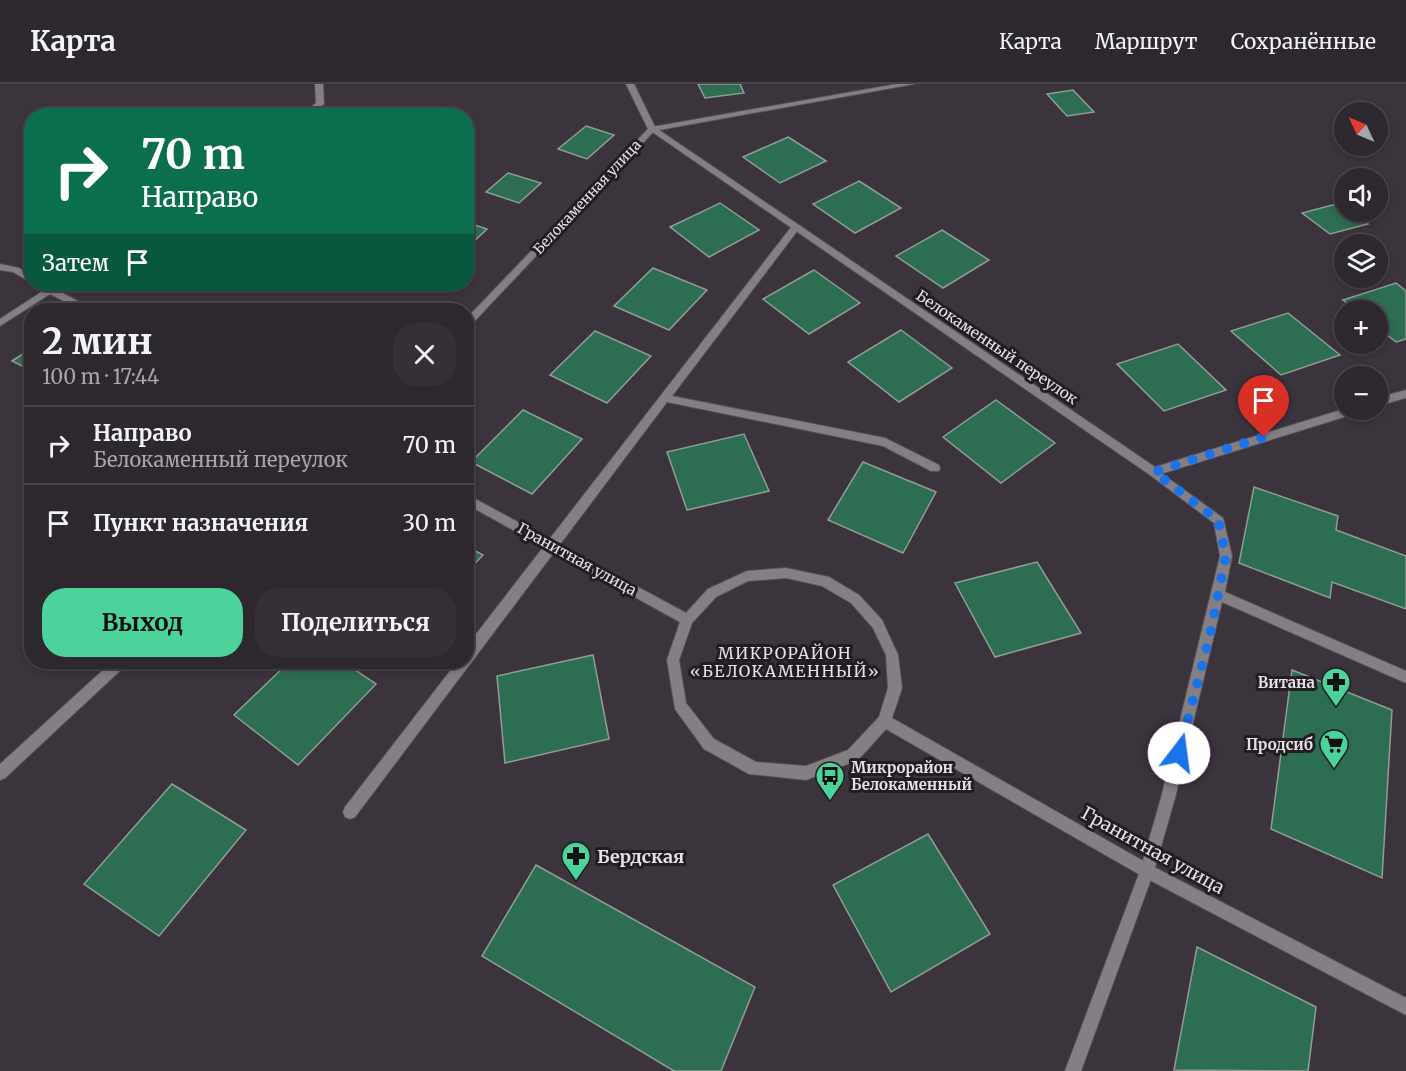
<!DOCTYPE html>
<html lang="ru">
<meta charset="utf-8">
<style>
body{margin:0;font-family:Merriweather,serif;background:#352f36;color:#f1f3f6;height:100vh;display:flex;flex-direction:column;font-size:22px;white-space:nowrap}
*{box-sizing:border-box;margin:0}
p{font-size:20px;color:#a7a5aa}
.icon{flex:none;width:33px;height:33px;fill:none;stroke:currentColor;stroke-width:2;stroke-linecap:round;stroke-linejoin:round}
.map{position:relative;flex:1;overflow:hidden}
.sheet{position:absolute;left:24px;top:219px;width:450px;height:366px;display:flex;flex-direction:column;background:#2d272e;border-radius:24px;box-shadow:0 3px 9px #0003,0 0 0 2px #48444a}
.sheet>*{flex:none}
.top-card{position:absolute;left:24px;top:24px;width:450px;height:183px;border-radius:24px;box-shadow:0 3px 9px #0003,0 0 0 2px #48444a;background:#0b6e4f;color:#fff;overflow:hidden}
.needle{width:39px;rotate:314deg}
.buttons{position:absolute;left:1334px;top:18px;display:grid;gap:12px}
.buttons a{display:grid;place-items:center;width:54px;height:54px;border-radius:50%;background:#2d272e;box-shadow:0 3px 9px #0003,0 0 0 2px #48444a;font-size:30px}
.pin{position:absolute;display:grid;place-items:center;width:51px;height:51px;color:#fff;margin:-62px -26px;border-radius:50% 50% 50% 0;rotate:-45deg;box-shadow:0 0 6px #0007}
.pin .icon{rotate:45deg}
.me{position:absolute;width:66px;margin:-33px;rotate:15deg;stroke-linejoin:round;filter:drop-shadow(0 0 4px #0008)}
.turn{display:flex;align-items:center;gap:21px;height:126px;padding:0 18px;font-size:27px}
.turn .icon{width:78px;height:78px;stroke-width:2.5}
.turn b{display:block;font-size:42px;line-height:51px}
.then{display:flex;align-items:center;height:57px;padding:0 18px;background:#0003;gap:12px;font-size:22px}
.round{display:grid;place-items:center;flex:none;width:63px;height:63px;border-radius:24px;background:#352f36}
.overview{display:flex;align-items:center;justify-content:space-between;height:102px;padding:0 18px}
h1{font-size:36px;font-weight:700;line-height:45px}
.button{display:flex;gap:12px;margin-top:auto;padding:12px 18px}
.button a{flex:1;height:69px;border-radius:24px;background:#4cd39b;color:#111;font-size:24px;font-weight:700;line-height:69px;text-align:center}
.button a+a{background:#352f36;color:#f1f3f6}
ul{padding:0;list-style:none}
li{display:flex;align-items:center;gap:18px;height:78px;padding:0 18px;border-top:2px solid #48444a}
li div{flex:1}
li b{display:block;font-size:22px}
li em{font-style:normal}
header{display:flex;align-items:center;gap:36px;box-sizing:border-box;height:84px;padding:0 30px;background:#2d272e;border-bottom:2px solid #48444a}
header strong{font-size:28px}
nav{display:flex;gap:33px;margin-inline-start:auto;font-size:21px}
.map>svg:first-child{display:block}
.building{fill:#2d6d51;stroke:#8f9d95;stroke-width:1.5}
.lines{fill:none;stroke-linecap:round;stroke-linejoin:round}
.service-casing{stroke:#575058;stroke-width:2}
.minor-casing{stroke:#575058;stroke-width:2}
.tertiary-casing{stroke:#575058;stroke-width:2}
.service{fill:#837f83;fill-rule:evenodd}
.minor{fill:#837f83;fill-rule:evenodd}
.tertiary{fill:#837f83;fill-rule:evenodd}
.route{stroke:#1a73e8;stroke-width:10;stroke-dasharray:0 18}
.labels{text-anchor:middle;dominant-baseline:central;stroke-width:6;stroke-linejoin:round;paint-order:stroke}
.far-street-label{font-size:14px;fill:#e7e1e7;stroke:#211d21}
.street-label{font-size:15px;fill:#e7e1e7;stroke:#211d21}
.poi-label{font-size:15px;font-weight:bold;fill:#e7e1e7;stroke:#211d21;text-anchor:end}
.neighbourhood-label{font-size:16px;letter-spacing:1.5px;fill:#e7e1e7;stroke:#211d21}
.near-street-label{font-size:18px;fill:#e7e1e7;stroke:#211d21}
.near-poi-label{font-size:18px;font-weight:bold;fill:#e7e1e7;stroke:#211d21;text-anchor:start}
</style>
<header>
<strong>Карта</strong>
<nav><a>Карта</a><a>Маршрут</a><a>Сохранённые</a></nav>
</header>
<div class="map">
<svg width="1406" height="987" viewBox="0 0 1406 987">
<rect width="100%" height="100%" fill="#3c343d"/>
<g class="building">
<path d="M698 0H740L744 9 705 14Z"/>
<path d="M1073 6 1094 28 1067 32 1047 10Z"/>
<path d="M586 42 614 51 587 75 558 65Z"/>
<path d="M788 53 826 77 780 99 743 73Z"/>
<path d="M508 89 541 99 519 119 486 108Z"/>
<path d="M859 97 901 124 855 149 813 120Z"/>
<path d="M720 119 759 146 709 173 670 143Z"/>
<path d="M1340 119 1344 122V128H1351L1368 140 1330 150 1302 129Z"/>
<path d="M466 138 487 145 466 165Z"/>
<path d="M942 146 989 176 943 204 896 172Z"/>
<path d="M653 184 707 206 669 246 614 222Z"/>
<path d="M814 186 860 219 809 250 763 215Z"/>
<path d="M1396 199 1406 207V255L1396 258 1377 243V226H1356L1343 216Z"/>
<path d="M1288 229 1340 271 1281 291 1231 247Z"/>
<path d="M901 246 952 284 899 318 848 278Z"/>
<path d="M595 247 651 272 607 319 550 291Z"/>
<path d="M1178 260 1226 306 1164 327 1117 280Z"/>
<path d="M32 264V287L12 277Z"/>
<path d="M996 316 1055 359 1001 399 943 353Z"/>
<path d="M523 326 582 355 532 410 471 378Z"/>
<path d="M744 350 769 407 687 426 667 368Z"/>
<path d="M863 378 936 408 903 469 828 436Z"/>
<path d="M1254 403 1338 432 1336 446 1406 472V525L1332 498 1330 514 1239 479Z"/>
<path d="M466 462 483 471 466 489Z"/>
<path d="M1037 478 1081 549 995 573 955 499Z"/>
<path d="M593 571 609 655 505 679 497 592Z"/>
<path d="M289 578H343L376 600 298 681 234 631Z"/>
<path d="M1292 586 1392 626 1382 794 1271 745Z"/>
<path d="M172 700 246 746 159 852 84 800Z"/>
<path d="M928 750 990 850 891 908 833 801Z"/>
<path d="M536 781 755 903 721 987H674L482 872Z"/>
<path d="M1197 863 1316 923 1308 987 1174 986Z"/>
</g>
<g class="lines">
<g class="service-casing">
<g id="service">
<path d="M795 141 798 142V146L672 312 885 354 939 381 940 384 939 387H931L883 362 667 318 355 733 350 735 345 733 343 728 345 723 457 578H466V563L792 142Z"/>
<path d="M1154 384 1223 434 1232 472 1225 508 1406 587V599L1222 518 1175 714 1154 787 1081 987H1065L1140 787 1161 714 1220 472 1214 439 1150 391 1149 388Z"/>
</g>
</g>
<g class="minor-casing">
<g id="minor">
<path d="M315 0H323L324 20 309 32H300L316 19Z"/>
<path d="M897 0H914L659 46 1155 383 1344 325 1358 326 1357 329 1154 392 1150 391 648 45 652 43Z"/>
<path d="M0 180 19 184 32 192V199L13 188 0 186Z"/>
<path d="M32 200H43L50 203 54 200H64L57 206 94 226H82L50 210 0 242V235L43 207Z"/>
<path d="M1406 306V314L1377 322V314Z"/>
<path d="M466 410 686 529 708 505 747 487 786 484 829 493 859 511 882 536 898 571 902 604 892 634 1152 782 1406 914V931L1142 792 886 645 858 676 806 696 749 690 704 665 675 625 667 576 680 538 466 420ZM786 494 822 502 851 519 873 544 886 571 888 604 879 633 848 666 806 682 756 678 714 655 686 619 679 576 692 539 716 513 748 497Z"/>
</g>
</g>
<g class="tertiary-casing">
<g id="tertiary">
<path d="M626 0H634L656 45 469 243 466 244V235L648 45Z"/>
<path d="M112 578H126L125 582 5 694 0 696V680Z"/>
</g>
</g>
<use href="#service" class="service"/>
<use href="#minor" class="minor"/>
<use href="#tertiary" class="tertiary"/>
</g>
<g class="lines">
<path class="route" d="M1179 669 1209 555 1226 472 1218 436 1154 388 1264 353"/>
</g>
<defs>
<g id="pharmacy-pin" transform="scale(1.5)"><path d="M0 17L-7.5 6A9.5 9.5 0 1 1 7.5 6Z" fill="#4cd39b" stroke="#211d21"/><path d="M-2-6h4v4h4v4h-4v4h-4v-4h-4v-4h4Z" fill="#111"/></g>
<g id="supermarket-pin" transform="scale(1.5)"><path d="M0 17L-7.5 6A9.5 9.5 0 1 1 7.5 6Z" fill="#4cd39b" stroke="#211d21"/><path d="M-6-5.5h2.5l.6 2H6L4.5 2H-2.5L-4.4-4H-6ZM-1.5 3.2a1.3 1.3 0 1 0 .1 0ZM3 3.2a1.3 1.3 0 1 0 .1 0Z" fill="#111"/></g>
<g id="bus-pin" transform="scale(1.5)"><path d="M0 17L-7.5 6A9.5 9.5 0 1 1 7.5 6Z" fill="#4cd39b" stroke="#211d21"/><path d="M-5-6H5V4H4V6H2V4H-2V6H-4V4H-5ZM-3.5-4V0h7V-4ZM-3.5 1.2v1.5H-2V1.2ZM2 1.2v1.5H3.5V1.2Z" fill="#111"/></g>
</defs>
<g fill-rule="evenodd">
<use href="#pharmacy-pin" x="1336" y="598"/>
<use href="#supermarket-pin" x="1334" y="660"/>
<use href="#bus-pin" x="830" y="692"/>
<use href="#pharmacy-pin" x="576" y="772"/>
</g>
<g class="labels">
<g class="far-street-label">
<text transform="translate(587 113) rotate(-47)">Белокаменная улица</text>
</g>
<g class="street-label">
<text transform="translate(997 263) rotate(34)">Белокаменный переулок</text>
<text transform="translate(577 475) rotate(29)">Гранитная улица</text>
</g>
<g class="poi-label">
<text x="1315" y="598">Витана</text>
<text x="1313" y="660">Продсиб</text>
<text x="851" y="683" text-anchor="start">Микрорайон<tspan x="851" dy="17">Белокаменный</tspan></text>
</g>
<g class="neighbourhood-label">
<text x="785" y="569">МИКРОРАЙОН<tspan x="785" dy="18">«БЕЛОКАМЕННЫЙ»</tspan></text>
</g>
<g class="near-street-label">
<text transform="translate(1153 766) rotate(29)">Гранитная улица</text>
</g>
<g class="near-poi-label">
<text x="597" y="772">Бердская</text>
</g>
</g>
</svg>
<div class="buttons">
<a><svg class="needle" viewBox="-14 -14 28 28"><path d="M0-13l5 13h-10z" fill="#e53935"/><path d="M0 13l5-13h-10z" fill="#a7a5aa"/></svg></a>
<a><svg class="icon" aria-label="sound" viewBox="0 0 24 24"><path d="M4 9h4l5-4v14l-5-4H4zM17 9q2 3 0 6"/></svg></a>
<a><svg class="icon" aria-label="layers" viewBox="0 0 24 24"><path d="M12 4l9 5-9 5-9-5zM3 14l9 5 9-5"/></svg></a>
<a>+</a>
<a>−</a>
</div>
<div class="pin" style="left:1264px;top:353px;background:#d93025"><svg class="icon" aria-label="arrive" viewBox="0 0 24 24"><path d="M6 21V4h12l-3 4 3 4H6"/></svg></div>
<svg class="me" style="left:1179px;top:669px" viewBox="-20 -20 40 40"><circle r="19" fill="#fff"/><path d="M0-13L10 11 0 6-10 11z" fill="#1a73e8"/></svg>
<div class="top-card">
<div class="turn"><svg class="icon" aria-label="right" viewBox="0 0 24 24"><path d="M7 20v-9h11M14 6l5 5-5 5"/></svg><div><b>70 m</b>Направо</div></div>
<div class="then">Затем<svg class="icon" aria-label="arrive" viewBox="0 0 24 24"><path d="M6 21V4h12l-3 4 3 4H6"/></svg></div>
</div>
<section class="sheet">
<div class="overview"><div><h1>2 мин</h1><p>100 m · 17:44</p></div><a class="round"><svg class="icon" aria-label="close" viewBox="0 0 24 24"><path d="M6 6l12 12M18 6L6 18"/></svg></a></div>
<ul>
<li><svg class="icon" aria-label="right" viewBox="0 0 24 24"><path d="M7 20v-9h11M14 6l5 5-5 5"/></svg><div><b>Направо</b><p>Белокаменный переулок</p></div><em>70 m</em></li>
<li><svg class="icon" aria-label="arrive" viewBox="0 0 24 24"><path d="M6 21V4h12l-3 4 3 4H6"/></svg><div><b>Пункт назначения</b></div><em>30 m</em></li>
</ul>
<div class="button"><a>Выход</a><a>Поделиться</a></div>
</section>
</div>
